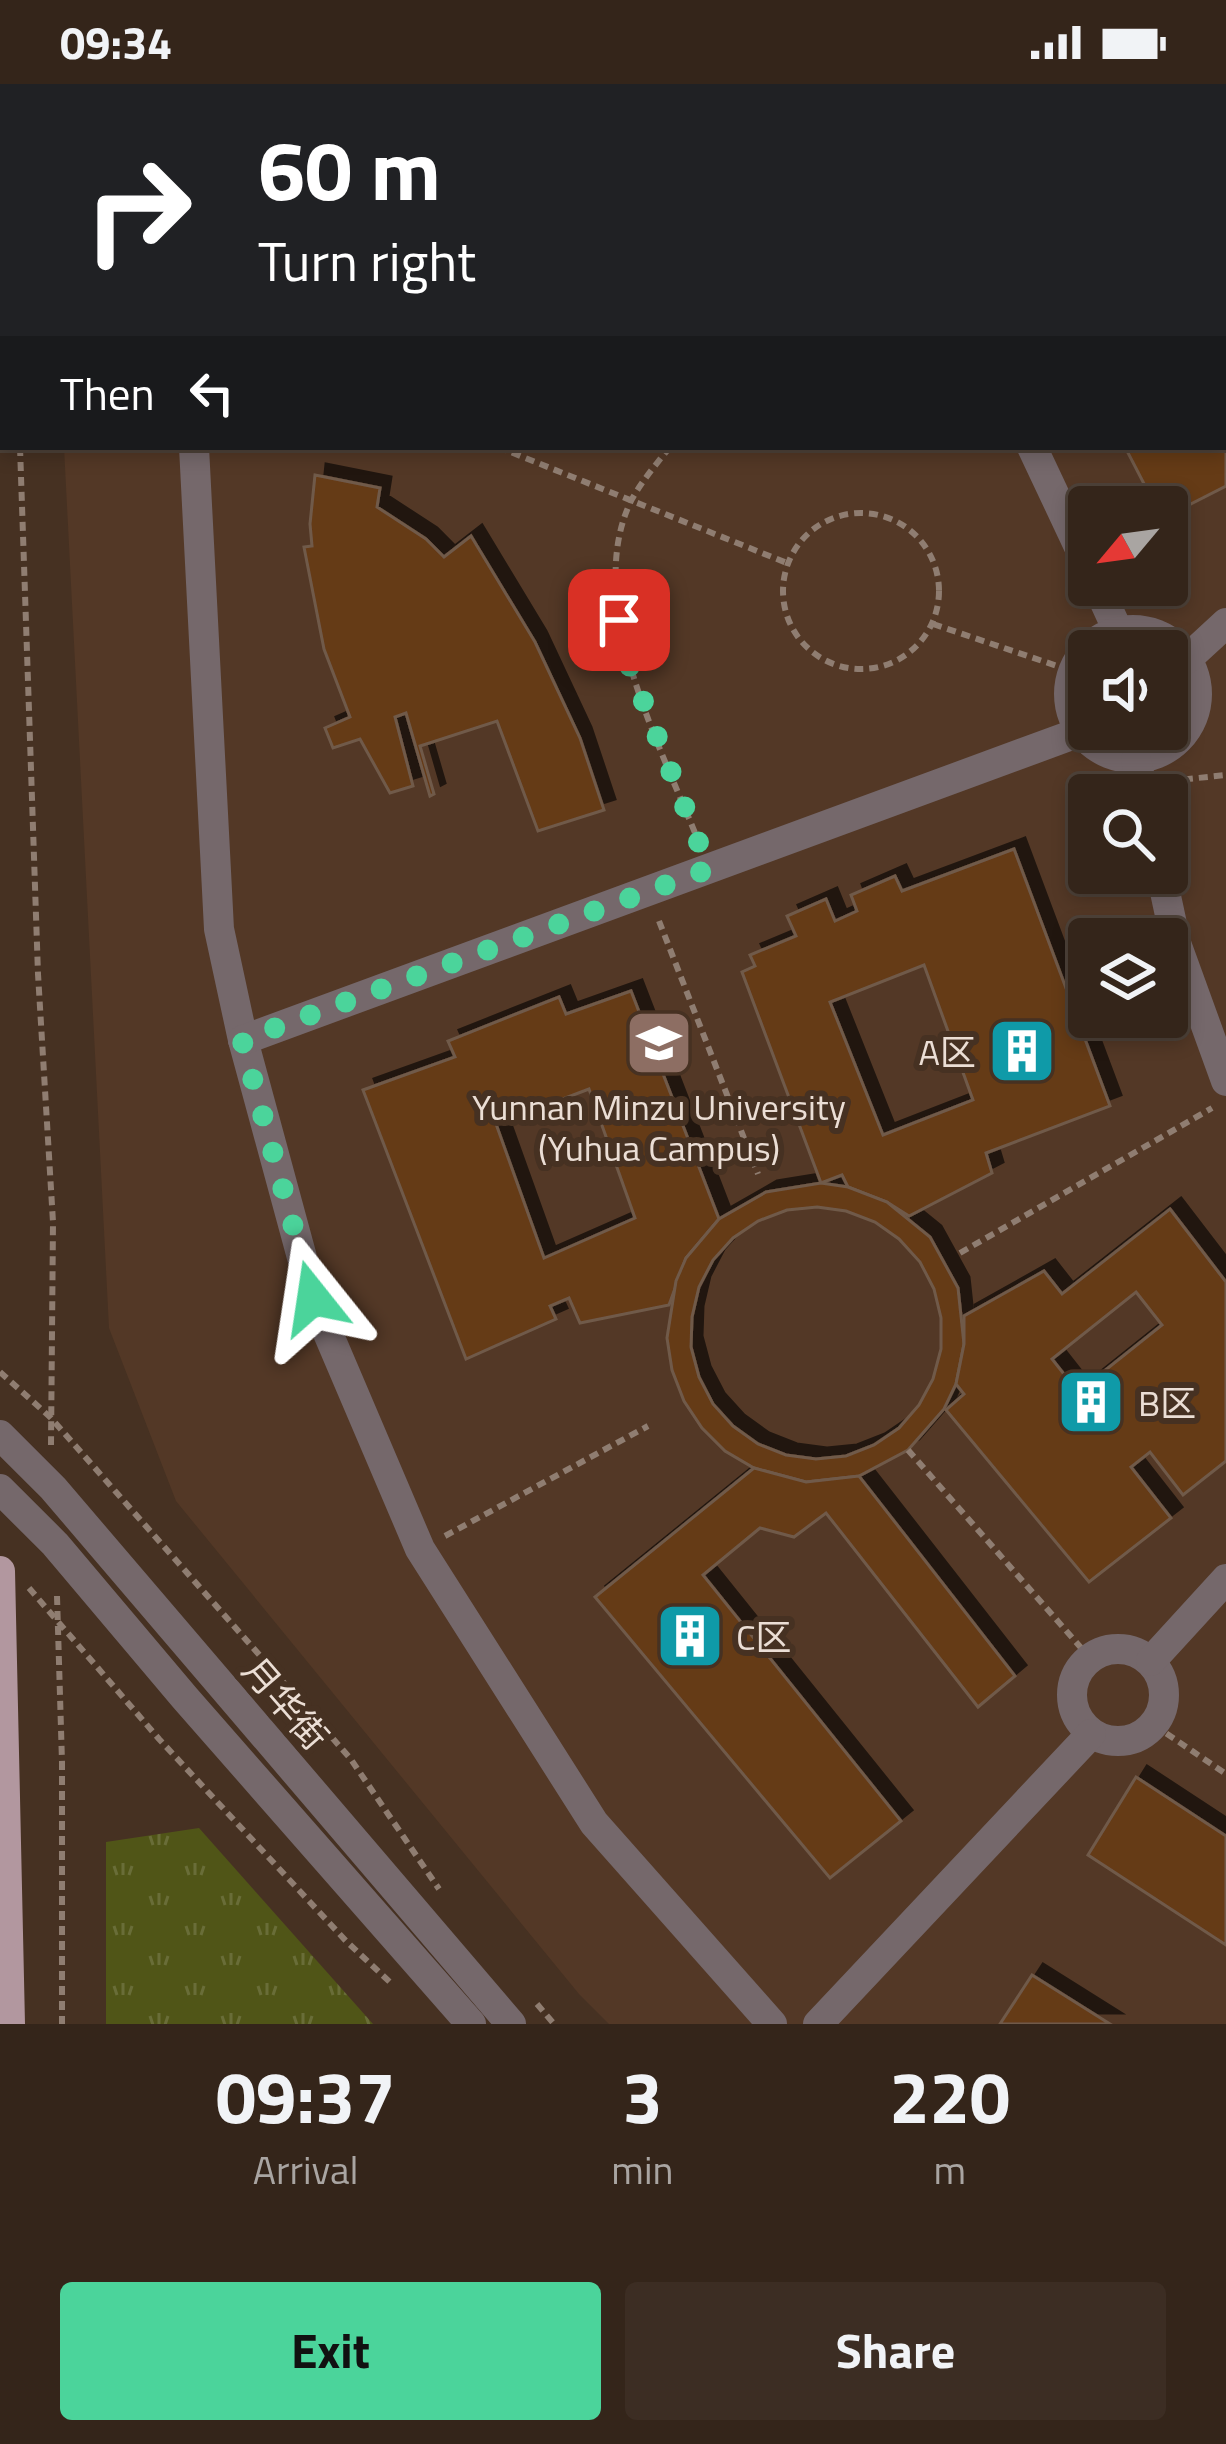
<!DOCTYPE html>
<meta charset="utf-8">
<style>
body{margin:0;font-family:"Titillium Web","Noto Sans SC",sans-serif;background:#3c2d23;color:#f1f3f6;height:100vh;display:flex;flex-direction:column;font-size:45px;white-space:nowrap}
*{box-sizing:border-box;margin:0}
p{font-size:39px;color:#a9a5a2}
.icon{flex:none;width:66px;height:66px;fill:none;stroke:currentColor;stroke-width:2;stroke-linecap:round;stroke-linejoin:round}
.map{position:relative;height:1940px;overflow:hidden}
.panel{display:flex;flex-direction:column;background:#34251a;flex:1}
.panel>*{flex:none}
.hud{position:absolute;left:0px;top:0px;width:1227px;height:366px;box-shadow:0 6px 18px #0003,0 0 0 3px #4e4239;background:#202124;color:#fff;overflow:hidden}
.needle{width:78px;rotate:241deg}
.fabs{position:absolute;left:1068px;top:402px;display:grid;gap:24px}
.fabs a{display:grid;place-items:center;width:120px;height:120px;border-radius:12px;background:#34251a;box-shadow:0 6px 18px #0003,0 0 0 3px #4e4239;font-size:60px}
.pin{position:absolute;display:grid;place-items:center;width:102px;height:102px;color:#fff;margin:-51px;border-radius:24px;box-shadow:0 6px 18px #0006}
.me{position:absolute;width:132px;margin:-66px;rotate:345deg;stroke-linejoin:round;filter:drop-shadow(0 0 9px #0008)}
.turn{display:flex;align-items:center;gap:42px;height:252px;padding:0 60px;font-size:54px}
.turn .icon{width:156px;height:156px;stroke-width:2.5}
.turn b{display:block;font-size:84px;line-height:102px}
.then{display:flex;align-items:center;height:114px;padding:0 60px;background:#0003;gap:24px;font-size:45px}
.eta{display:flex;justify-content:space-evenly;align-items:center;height:204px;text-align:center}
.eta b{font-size:72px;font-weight:700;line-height:84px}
.primary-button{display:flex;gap:24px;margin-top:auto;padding:24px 60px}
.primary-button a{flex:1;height:138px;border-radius:12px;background:#4bd49b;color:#111;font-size:48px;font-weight:700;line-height:138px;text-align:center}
.primary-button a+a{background:#3c2d23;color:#f1f3f6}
.status{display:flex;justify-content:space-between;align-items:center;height:84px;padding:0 60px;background:#34251a;direction:ltr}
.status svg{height:33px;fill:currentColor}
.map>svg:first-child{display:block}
.built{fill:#533826;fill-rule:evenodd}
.grass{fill:url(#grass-tufts)}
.building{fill:#653a17;stroke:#705a4a;stroke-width:3;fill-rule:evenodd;filter:url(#shadow)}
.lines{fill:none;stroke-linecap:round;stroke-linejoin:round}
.path{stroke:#8f7d71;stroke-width:6;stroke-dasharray:9 6;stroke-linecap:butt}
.minor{stroke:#75686b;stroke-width:30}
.major{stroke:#b2979f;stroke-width:30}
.route{stroke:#4bd49b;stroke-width:21;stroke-dasharray:0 37.8}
.labels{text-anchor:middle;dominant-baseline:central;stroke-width:12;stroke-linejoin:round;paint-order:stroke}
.poi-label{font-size:36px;fill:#ebded5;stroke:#463122;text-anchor:start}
.street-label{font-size:36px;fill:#ebded5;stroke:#463122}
</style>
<div class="status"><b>09:34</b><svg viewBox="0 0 49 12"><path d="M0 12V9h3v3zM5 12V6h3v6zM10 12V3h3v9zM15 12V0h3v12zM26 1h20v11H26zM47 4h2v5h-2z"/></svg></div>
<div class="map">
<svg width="1226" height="1940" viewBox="0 0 1226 1940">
<defs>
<pattern id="grass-tufts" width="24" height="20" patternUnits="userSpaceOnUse" patternTransform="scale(3)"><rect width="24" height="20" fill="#505517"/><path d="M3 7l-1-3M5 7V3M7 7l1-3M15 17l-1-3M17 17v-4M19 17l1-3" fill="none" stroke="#696d38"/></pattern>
<filter id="shadow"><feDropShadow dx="11" dy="-11" stdDeviation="0" flood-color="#0009"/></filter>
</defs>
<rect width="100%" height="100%" fill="#463122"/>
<path class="built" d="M50 0H1226V1940H609L579 1910 176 1417 109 1244 64 363H1224V3ZM1089 423H1167V501H1089ZM1089 567H1167V645H1089ZM1089 711H1167V789H1089ZM1089 855H1167V933H1089Z"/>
<path class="grass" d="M199 1744 373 1940H106V1758Z"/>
<g class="building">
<path d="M441 0H768L769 3H442Z"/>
<path d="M945 0H1064L1058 3Z"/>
<path d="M1226 330V402L1167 432V423H1156L1125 363H1224Z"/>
<path d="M315 391 380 404 377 423 426 455 444 473 471 452 535 558 580 654 604 726 538 747 497 637 420 662 434 710 430 712 406 629 395 633 413 702 390 709 360 655 333 664 325 644 350 633 324 565 304 463 312 462 310 440Z"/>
<path d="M1014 765 1110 1022 986 1069 992 1089 909 1132 887 1118 848 1103 842 1091 821 1099 742 888 755 882 750 871 796 852 787 832 826 815 835 837 857 827 851 811 895 792 902 807ZM924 881 973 1016 883 1051 830 918Z"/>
<path d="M631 907 719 1135 686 1174 669 1221 580 1239 569 1214 550 1222 556 1235 466 1275 363 1006 455 973 448 957 559 913 566 930ZM589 1005 635 1134 544 1174 496 1040Z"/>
<path d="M821 1099 848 1103 887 1118 930 1153 958 1204 964 1260 956 1300 944 1325 908 1366 859 1392 806 1398 754 1384 725 1367 702 1344 684 1317 672 1286 667 1254 676 1197 686 1174 719 1135 766 1108ZM817 1123 846 1127 875 1138 899 1155 920 1178 934 1205 941 1234V1265L933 1295 919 1321 899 1344 874 1361 846 1372 816 1375 786 1371 758 1360 733 1342 713 1320 699 1293 691 1263 692 1233 699 1203 713 1176 733 1154 758 1137 787 1126Z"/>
<path d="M1170 1125 1226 1198V1377L1183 1411 1150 1368 1131 1383 1171 1434 1089 1498 946 1326 964 1310 956 1300 964 1260V1232L1044 1187 1062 1210ZM1136 1208 1162 1241 1078 1308 1052 1275Z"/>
<path d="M754 1384 806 1398 859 1392 1015 1592 978 1623 826 1429 794 1453 760 1444 703 1491 901 1737 830 1794 595 1513Z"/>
<path d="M1136 1693 1226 1752V1861L1088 1771Z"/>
<path d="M1032 1891 1110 1940H1000Z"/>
</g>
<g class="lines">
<g class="path">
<path d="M7 0V3"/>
<path d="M1178 3 1184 0"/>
<path d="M20 363 38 890 53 1138 51 1361"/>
<path d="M498 363 787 479"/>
<path d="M670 363C657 379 642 397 632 415 581 516 662 664 699 759"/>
<circle cx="861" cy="507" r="78"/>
<path d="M933 540 1072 587"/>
<path d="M1169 697 1226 691"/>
<path d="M659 837 758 1090"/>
<path d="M960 1169 1212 1024"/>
<path d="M0 1288 50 1333 350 1674 439 1805"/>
<path d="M908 1366 1090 1574"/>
<path d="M445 1452 648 1342"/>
<path d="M29 1504 159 1655 346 1857 393 1901"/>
<path d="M57 1512 62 1678V1940"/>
<path d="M1154 1641 1226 1690"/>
<path d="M537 1920 554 1940"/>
</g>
<g class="minor">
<path d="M858 0 859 3"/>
<path d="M250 3 253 0"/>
<path d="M0 243H3"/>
<path d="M194 363 219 845 243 956 313 1214 420 1465 594 1739 772 1940"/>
<path d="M1032 363 1089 484"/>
<path d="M1097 501 1118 547"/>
<circle cx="1133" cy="610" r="64"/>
<path d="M1187 575 1226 539"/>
<path d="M1136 676 1144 711"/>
<path d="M1161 789 1176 859 1226 997"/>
<path d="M243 956 1080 648"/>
<path d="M0 1351 53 1404 511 1940"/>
<path d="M0 1405 55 1460 185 1614 471 1940"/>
<circle cx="1118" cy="1611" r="46"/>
<path d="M1151 1577 1226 1495"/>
<path d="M818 1940 1091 1650"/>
</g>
<path class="major" d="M0 1487 10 1940"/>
</g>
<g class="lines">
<path class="route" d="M313 1214 242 956 709 785 623 565 619 536"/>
</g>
<defs>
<g id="university-square" transform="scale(3.45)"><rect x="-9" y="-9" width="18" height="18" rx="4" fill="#8d6e63" stroke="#463122"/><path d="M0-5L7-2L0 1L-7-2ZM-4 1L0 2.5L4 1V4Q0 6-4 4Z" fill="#fff"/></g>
<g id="building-square" transform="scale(3.45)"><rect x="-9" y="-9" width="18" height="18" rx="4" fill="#0f9aa8" stroke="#463122"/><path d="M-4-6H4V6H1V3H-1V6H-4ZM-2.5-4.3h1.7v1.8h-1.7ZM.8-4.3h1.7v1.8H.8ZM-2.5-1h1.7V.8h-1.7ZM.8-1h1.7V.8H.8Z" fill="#fff"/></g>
</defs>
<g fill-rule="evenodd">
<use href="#university-square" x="659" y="959"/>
<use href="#building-square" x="1022" y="967"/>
<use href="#building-square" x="1091" y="1318"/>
<use href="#building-square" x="690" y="1552"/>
</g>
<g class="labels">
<g class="poi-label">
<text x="976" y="967" text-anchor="end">A区</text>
<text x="659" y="1022" text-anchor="middle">Yunnan Minzu University<tspan x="659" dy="41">(Yuhua Campus)</tspan></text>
<text x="1138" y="1318">B区</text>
<text x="736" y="1552">C区</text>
</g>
<g class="street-label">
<text transform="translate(286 1619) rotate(49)">月华街</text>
</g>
</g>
</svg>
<div class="fabs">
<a><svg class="needle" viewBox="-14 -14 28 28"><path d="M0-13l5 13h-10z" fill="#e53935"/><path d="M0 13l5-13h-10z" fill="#a9a5a2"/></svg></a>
<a><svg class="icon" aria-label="sound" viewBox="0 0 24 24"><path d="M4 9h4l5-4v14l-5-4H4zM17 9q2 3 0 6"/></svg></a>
<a><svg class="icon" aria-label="search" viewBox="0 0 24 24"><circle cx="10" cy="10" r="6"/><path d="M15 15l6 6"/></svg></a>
<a><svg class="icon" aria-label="layers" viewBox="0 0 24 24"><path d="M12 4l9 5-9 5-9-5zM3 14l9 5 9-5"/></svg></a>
</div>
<div class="pin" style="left:619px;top:536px;background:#d93025"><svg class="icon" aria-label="arrive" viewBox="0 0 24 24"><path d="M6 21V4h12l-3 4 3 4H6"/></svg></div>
<svg class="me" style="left:313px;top:1214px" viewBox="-20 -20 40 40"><path d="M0-17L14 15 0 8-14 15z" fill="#4bd49b" stroke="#fff" stroke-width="4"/></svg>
<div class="hud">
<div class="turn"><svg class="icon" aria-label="right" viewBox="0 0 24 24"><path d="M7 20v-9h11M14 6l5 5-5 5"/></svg><div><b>60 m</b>Turn right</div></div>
<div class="then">Then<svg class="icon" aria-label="left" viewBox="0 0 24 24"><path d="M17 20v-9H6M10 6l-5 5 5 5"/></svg></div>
</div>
</div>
<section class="panel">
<div class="eta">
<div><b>09:37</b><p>Arrival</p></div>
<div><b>3</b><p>min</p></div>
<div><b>220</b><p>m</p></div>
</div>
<div class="primary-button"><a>Exit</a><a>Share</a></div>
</section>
